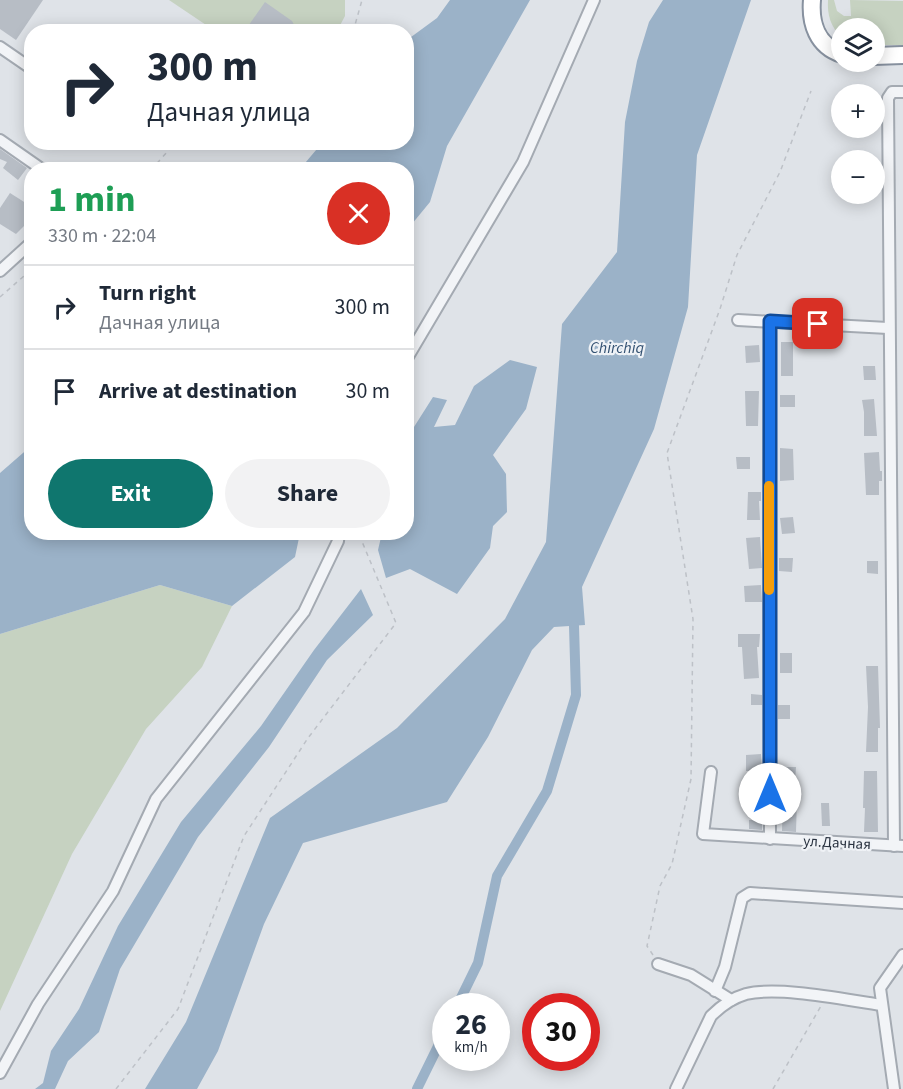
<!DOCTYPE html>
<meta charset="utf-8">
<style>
body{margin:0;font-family:"Source Sans 3",sans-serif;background:#f2f2f3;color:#1f2937;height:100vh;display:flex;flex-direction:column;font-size:22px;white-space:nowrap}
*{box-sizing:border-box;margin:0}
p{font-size:20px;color:#747a83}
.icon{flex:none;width:33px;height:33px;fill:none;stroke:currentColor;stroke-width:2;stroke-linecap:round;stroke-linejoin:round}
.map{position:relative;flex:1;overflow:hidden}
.sheet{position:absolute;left:24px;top:162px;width:390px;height:378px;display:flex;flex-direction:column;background:#fff;border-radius:24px;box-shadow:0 3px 15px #0003}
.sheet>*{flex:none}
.top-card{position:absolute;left:24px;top:24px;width:390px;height:126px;border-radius:24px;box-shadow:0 3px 15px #0003;background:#fff;color:#1f2937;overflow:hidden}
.fabs{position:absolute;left:831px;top:18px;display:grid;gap:12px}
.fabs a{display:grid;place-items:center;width:54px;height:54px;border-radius:50%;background:#fff;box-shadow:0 3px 15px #0003;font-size:30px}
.speed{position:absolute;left:432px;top:993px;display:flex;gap:12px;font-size:30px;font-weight:700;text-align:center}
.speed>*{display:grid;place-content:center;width:78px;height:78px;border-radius:50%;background:#fff;box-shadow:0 3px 15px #0003;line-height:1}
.speed small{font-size:15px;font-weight:400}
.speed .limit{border:9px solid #d22;background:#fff;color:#111}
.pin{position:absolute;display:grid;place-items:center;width:51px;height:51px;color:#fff;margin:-26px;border-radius:12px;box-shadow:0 3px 9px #0006}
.me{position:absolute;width:66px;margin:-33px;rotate:0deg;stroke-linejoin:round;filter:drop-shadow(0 0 4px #0008)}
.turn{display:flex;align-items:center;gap:21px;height:126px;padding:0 24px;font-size:27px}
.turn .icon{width:78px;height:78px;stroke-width:2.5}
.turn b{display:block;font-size:42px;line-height:51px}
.round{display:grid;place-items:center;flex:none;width:63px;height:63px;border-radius:32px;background:#f2f2f3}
.headline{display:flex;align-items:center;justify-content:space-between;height:102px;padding:0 24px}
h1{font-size:36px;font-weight:700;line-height:45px;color:#1e9e55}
.primary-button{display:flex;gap:12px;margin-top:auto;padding:12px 24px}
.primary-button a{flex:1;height:69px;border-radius:36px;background:#0f766e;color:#fff;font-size:24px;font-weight:700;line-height:69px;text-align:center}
.primary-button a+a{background:#f2f2f3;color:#1f2937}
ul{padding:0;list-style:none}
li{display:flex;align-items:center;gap:18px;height:84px;padding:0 24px;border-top:2px solid #e0e1e3}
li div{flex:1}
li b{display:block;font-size:22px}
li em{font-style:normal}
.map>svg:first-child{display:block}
.green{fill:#c6d2c1}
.water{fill:#9bb2c8}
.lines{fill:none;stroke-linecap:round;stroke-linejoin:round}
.canal{stroke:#9bb2c8;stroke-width:10}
.building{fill:#b7bdc5}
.minor-casing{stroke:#a4aab2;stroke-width:14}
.highway-casing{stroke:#87919f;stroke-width:20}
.path{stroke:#bdc1c7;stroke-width:1.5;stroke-dasharray:4.5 4.5;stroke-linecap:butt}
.minor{stroke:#f2f4f7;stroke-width:10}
.highway{stroke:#fff;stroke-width:16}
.route-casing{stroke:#114b97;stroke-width:15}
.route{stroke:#1a73e8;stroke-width:10}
.slow{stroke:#f59e0b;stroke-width:10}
.labels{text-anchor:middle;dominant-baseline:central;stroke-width:4.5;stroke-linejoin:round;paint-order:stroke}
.street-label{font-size:15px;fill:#28313f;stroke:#eff2f6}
.water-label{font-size:16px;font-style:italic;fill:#335172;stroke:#eff2f6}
</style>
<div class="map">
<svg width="903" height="1089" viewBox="0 0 903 1089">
<rect width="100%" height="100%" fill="#dfe3e8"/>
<g class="green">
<path d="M169 0H345V16L337 31H215Z"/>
<path d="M828 0H834L837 11 844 16H851L850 0 903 1V45H875L874 28H842L841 37C831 27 827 15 828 0Z"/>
<path d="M160 585 232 606 202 667 146 729 72 854 0 1011V634Z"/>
</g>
<g class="water">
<path d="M450 0H530L447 146 430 202 407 230 412 245 407 255 406 170 300 169 322 143 406 142 407 40 437 18Z"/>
<path d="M663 0H751L697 155 688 307 654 429 582 587 585 625 554 627 532 650 488 737 447 802 303 843 264 924 218 1051 197 1089H145L186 1022 270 818 397 728 505 619 546 542 562 324 617 252 625 122 637 61 649 22Z"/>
<path d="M510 360 537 367 526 409 493 455 506 474 507 512 493 526 490 548 457 594 410 569 386 578 378 550 382 533 406 532 407 438 433 397 447 400 434 427 455 425 474 386Z"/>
<path d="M31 446 32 532 300 533 295 557 232 606 160 585 0 634V473Z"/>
<path d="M361 589 373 615 327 660 269 747 198 837 120 969 99 1032 68 1061 55 1089H35L43 1083 51 1051 79 1009 118 926 181 822 261 726 314 650Z"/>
</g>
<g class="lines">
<g class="canal">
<path d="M457 1006 478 963 497 876 547 791 576 695 574 626"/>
<path d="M417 1089 446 1030"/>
</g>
</g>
<g class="building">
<path d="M0 0H43L16 40 0 29Z"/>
<path d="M265 2 292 21 298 32H244Z"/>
<path d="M0 149 27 168 18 180 3 168 7 162 0 159Z"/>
<path d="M10 193 32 207V218L16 234 0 224V208Z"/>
<rect x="781" y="342" width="12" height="34"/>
<path d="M759 345 760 362 746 363 745 346Z"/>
<path d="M863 366H875L876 380H864Z"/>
<path d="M745 391H759L758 426H746Z"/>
<rect x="780" y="395" width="15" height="12"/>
<path d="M874 399 877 436H864V412L862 400Z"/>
<path d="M780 448 793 449 794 480 780 481Z"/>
<path d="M879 452 880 471H882V481H879V495H866L864 453Z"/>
<path d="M736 457H750V469H737Z"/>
<path d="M748 492H761V501H759L760 520H747Z"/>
<path d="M793 517 795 533 782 534 780 518Z"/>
<path d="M760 537 762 568 749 569 746 538Z"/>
<path d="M779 558H793L792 572 779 571Z"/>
<path d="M867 561H878V574L867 573Z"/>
<path d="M761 585 762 602H745L744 586Z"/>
<path d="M738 634H760L759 647H757L759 678 744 679 742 647H738Z"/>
<rect x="780" y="653" width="12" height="20"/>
<path d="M866 666H878L880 728H878V752H866L868 707Z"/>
<path d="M751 694 762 695V705H751Z"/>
<rect x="778" y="705" width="12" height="14"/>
<path d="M761 754 762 771H746V755Z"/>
<path d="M779 767H796L795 782H779Z"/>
<path d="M864 771H877L878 832H864L865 808H863Z"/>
<path d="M783 798H797L796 832 782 831Z"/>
<path d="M821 803H829L830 826H822Z"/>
<path d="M749 820H762V830L749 829Z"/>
</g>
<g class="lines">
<g class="minor-casing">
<g id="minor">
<path d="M0 47 32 69"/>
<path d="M0 140 43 170"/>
<path d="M0 271 32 242"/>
<path d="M738 320 888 328"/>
<path d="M770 321 769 520 770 839"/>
<path d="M406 360 523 162 594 0"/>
<path d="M711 772 703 834 903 846"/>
<path d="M894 846 888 98 892 92H903"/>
<path d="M658 964 691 975 731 1000"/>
<path d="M715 991 725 967 742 898 750 893 903 903"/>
<path d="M0 1073 38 1004 113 891 156 799 304 612 338 541 339 532"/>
<path d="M676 1089 711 1016C721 1006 732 998 746 994 780 986 846 1000 882 1005"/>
<path d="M894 1089 880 988 903 955"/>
</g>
</g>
<g class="highway-casing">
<g id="highway">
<path d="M812 0C810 23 817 46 842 54"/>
<path d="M874 56 903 55"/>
</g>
</g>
<g class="path">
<path d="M353 32 362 0"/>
<path d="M151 170 176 142"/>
<path d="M0 297 32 269"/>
<path d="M653 955 647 946 660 886 672 864 691 779 693 619 667 453 720 309 737 255 780 172 811 91"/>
<path d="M116 1089 178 1009 244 836 308 738 396 623 358 532"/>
<path d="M773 1089 821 1006"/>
</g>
<use href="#minor" class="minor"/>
<use href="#highway" class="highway"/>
</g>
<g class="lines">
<g class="route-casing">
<path id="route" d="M770 794V321L818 324"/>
</g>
<use href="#route" class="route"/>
<path class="slow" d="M769 486V590"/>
</g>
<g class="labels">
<g class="street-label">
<text transform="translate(837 843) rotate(3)">ул.Дачная</text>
</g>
<g class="water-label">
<text x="617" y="348">Chirchiq</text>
</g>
</g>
</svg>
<div class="fabs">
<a><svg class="icon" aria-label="layers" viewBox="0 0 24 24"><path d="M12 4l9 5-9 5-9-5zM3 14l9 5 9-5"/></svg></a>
<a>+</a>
<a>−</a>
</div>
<div class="speed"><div>26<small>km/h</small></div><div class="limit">30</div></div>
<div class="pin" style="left:818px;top:324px;background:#d93025"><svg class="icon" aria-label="arrive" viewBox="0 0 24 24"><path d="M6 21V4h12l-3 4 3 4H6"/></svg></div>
<svg class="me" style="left:770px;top:794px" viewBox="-20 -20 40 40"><circle r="19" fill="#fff"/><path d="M0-13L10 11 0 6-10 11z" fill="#1a73e8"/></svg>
<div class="top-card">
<div class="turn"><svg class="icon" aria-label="right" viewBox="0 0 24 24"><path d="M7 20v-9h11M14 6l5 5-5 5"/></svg><div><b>300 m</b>Дачная улица</div></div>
</div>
<section class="sheet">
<div class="headline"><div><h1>1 min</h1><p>330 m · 22:04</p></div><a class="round" style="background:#d93025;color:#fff"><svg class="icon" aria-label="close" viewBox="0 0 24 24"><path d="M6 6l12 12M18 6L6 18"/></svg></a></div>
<ul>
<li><svg class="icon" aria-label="right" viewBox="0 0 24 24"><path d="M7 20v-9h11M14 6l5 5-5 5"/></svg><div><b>Turn right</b><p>Дачная улица</p></div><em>300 m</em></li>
<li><svg class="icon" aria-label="arrive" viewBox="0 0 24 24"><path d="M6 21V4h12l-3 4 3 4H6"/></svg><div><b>Arrive at destination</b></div><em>30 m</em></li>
</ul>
<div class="primary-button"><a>Exit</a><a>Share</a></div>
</section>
</div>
